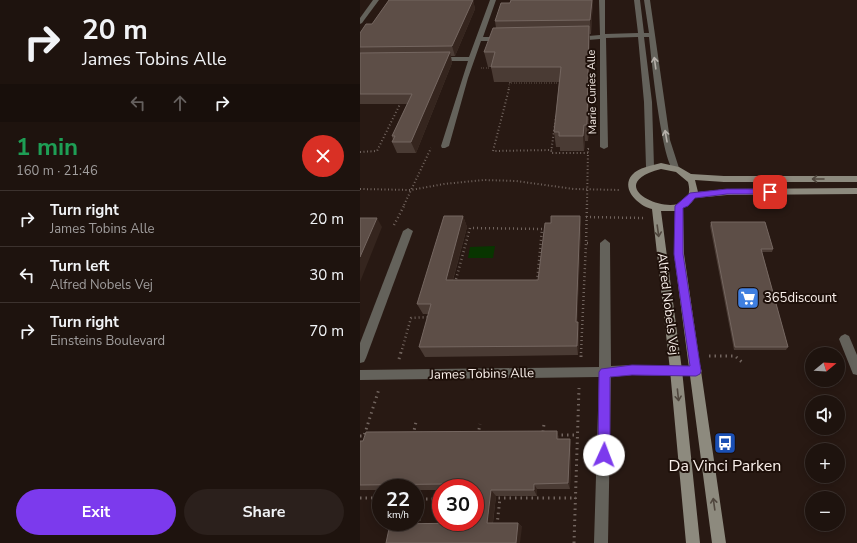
<!DOCTYPE html>
<meta charset="utf-8">
<style>
body{margin:0;font-family:"Nunito Sans",sans-serif;background:#2b201c;color:#f1f3f6;height:100vh;display:flex;flex-direction:column;font-size:15px;white-space:nowrap}
*{box-sizing:border-box;margin:0}
p{font-size:13px;color:#a19e9e}
.icon{flex:none;width:22px;height:22px;fill:none;stroke:currentColor;stroke-width:2;stroke-linecap:round;stroke-linejoin:round}
.map{position:relative;flex:1;overflow:hidden}
.panel{display:flex;flex-direction:column;background:#1e130e;width:360px}
.panel>*{flex:none}
.top-card{background:#1e130e;color:#f1f3f6;overflow:hidden}
.needle{width:26px;rotate:72deg}
.buttons{position:absolute;left:445px;top:347px;display:grid;gap:8px}
.buttons a{display:grid;place-items:center;width:40px;height:40px;border-radius:50%;background:#1e130e;box-shadow:0 2px 10px #0003,0 0 0 1px #3c322e;font-size:20px}
.speed{position:absolute;left:12px;top:479px;display:flex;gap:8px;font-size:20px;font-weight:700;text-align:center}
.speed>*{display:grid;place-content:center;width:52px;height:52px;border-radius:50%;background:#1e130e;box-shadow:0 2px 10px #0003,0 0 0 1px #3c322e;line-height:1}
.speed small{font-size:10px;font-weight:400}
.speed .limit{border:6px solid #d22;background:#fff;color:#111}
.pin{position:absolute;display:grid;place-items:center;width:34px;height:34px;color:#fff;margin:-17px;border-radius:8px;box-shadow:0 2px 6px #0006}
.me{position:absolute;width:44px;margin:-22px;rotate:2deg;stroke-linejoin:round;filter:drop-shadow(0 0 3px #0008)}
.turn{display:flex;align-items:center;gap:14px;height:84px;padding:0 16px;font-size:18px}
.turn .icon{width:52px;height:52px;stroke-width:2.5}
.turn b{display:block;font-size:28px;line-height:34px}
.lanes{display:flex;align-items:center;height:38px;padding:0 16px;background:#0003;justify-content:center;gap:20px;direction:ltr}
.lanes .off{opacity:.35}
.round{display:grid;place-items:center;flex:none;width:42px;height:42px;border-radius:21px;background:#2b201c}
.summary{display:flex;align-items:center;justify-content:space-between;height:68px;padding:0 16px}
h1{font-size:24px;font-weight:700;line-height:30px;color:#1e9e55}
.cta{display:flex;gap:8px;margin-top:auto;padding:8px 16px}
.cta a{flex:1;height:46px;border-radius:24px;background:#7c3aed;color:#fff;font-size:16px;font-weight:700;line-height:46px;text-align:center}
.cta a+a{background:#2b201c;color:#f1f3f6}
ul{padding:0;list-style:none}
li{display:flex;align-items:center;gap:12px;height:56px;padding:0 16px;border-top:1px solid #3c322e}
li div{flex:1}
li b{display:block;font-size:15px}
li em{font-style:normal}
main{display:flex;flex:1;min-height:0}
.map>svg:first-child{display:block}
.green{fill:#083500}
.lines{fill:none;stroke-linecap:round;stroke-linejoin:round}
.path-far3{stroke:#72655f;stroke-width:1.5;stroke-dasharray:0.5 2;stroke-linecap:butt}
.path-far2{stroke:#72655f;stroke-width:2;stroke-dasharray:1 2.5;stroke-linecap:butt}
.path-far1{stroke:#72655f;stroke-width:2.5;stroke-dasharray:1 3;stroke-linecap:butt}
.path{stroke:#72655f;stroke-width:3;stroke-dasharray:1.5 4;stroke-linecap:butt}
.lane{fill:#64625b;fill-rule:evenodd}
.street{fill:#64625b;fill-rule:evenodd}
.secondary{fill:#8d8a7e;fill-rule:evenodd}
.wall{fill:#4a3b34}
.shaded-wall{fill:#35251e}
.building{fill:#5d4e47;stroke:#756761}
.oneway{stroke:#b6b0aa}
.oneway2{stroke:#50473e}
.route{fill:#7c3aed;stroke:#51269a}
.labels{text-anchor:middle;dominant-baseline:central;stroke-width:4;stroke-linejoin:round;paint-order:stroke}
.far-street-label{font-size:11px;fill:#f9efea;stroke:#1e100a}
.poi-label{font-size:13px;fill:#f9efea;stroke:#1e100a;text-anchor:start}
.street-label{font-size:13px;fill:#f9efea;stroke:#1e100a}
.near-poi-label{font-size:16px;fill:#f9efea;stroke:#1e100a}
</style>
<main>
<section class="panel">
<div class="top-card">
<div class="turn"><svg class="icon" aria-label="right" viewBox="0 0 24 24"><path d="M7 20v-9h11M14 6l5 5-5 5"/></svg><div><b>20 m</b>James Tobins Alle</div></div>
<div class="lanes"><svg class="icon off" aria-label="left" viewBox="0 0 24 24"><path d="M17 20v-9H6M10 6l-5 5 5 5"/></svg><svg class="icon off" aria-label="ahead" viewBox="0 0 24 24"><path d="M12 20V5M6 11l6-6 6 6"/></svg><svg class="icon" aria-label="right" viewBox="0 0 24 24"><path d="M7 20v-9h11M14 6l5 5-5 5"/></svg></div>
</div>
<div class="summary"><div><h1>1 min</h1><p>160 m · 21:46</p></div><a class="round" style="background:#d93025;color:#fff"><svg class="icon" aria-label="close" viewBox="0 0 24 24"><path d="M6 6l12 12M18 6L6 18"/></svg></a></div>
<ul>
<li><svg class="icon" aria-label="right" viewBox="0 0 24 24"><path d="M7 20v-9h11M14 6l5 5-5 5"/></svg><div><b>Turn right</b><p>James Tobins Alle</p></div><em>20 m</em></li>
<li><svg class="icon" aria-label="left" viewBox="0 0 24 24"><path d="M17 20v-9H6M10 6l-5 5 5 5"/></svg><div><b>Turn left</b><p>Alfred Nobels Vej</p></div><em>30 m</em></li>
<li><svg class="icon" aria-label="right" viewBox="0 0 24 24"><path d="M7 20v-9h11M14 6l5 5-5 5"/></svg><div><b>Turn right</b><p>Einsteins Boulevard</p></div><em>70 m</em></li>
</ul>
<div class="cta"><a>Exit</a><a>Share</a></div>
</section>
<div class="map">
<svg width="497" height="543" viewBox="0 0 497 543">
<rect width="100%" height="100%" fill="#281913"/>
<path class="green" d="M135 246 133 258H108L110 247Z"/>
<g class="lines">
<g class="path-far3">
<path d="M121 68H134"/>
<path d="M149 83H199"/>
<path d="M148 90 151 79"/>
</g>
<g class="path-far2">
<path d="M149 89 133 151 192 150"/>
<path d="M196 116 191 153H228"/>
<path d="M0 152 17 151 41 102"/>
<path d="M0 189 51 190 84 184 124 180 156 181 214 189 260 190"/>
<path d="M44 205 71 148"/>
<path d="M227 205 228 149H231"/>
</g>
<g class="path-far1">
<path d="M227 204 226 243H228"/>
<path d="M226 217 283 218"/>
<path d="M34 225 45 204"/>
<path d="M95 283 110 228 182 229 177 282"/>
<path d="M41 353 51 318 71 317"/>
<path d="M221 353 226 243"/>
</g>
<g class="path">
<path d="M349 356H375L384 364"/>
<path d="M221 357V352"/>
<path d="M39 359 41 352"/>
<path d="M183 432 184 424"/>
<path d="M53 435 56 422"/>
<path d="M118 435 120 424"/>
<path d="M196 435H217"/>
<path d="M0 436H4L19 389"/>
<path d="M0 498H21"/>
<path d="M133 498H216"/>
<path d="M55 499H81"/>
<path d="M137 525 140 498"/>
<path d="M58 526 63 499"/>
<path d="M214 543 219 388"/>
</g>
<path class="lane" d="M485 334 489 336 497 355V375L493 374 479 339 481 336Z"/>
<g class="street">
<path d="M13 0H19L2 23 0 24V18Z"/>
<path d="M130 0H136L123 37H142L145 39 142 41H121L108 78 89 146 85 148H82L81 146 108 61H78L75 59 78 57H109Z"/>
<path d="M239 0H245V34L278 33 274 0H280L284 33H289L284 0H290L310 140 319 168 318 170 315 171C302 167 291 55 289 37H284L292 102 294 167 290 170 286 167 284 102 278 37 246 38 248 147 244 149 240 147V39L216 41 213 39 216 37 240 35Z"/>
<path d="M48 228 53 231 6 358 4 362 0 363V343L43 231Z"/>
<path d="M245 239 250 243 251 366 272 365 336 366 340 367 342 371 340 375 336 376 272 375 251 377 248 543H234L239 377 0 380V370L239 367 240 243Z"/>
</g>
<path class="secondary" d="M301 163 319 167 331 174 364 176H497V182H364L335 180 338 192 367 189 497 188V194L367 195 335 198 331 203 323 208 324 254 366 543H352L314 254 315 211H301L322 370 340 543H326L310 370 292 209C279 206 260 189 272 175 279 167 291 166 301 163ZM301 169 316 172 328 182C342 232 227 188 301 169Z"/>
</g>
<g class="wall">
<path d="M29 0H113L115 9 95 56H91L92 63 56 153H37L32 142 33 140 32 136 47 104H0V33L12 24Z"/>
<path d="M151 0H233L231 34H229V131L228 141H225L224 151H200V147H196L194 132 199 82H134L131 67H128L124 52 136 28 135 21 150 3Z"/>
<path d="M103 216 107 227 93 280H178L191 223 220 216 221 227 217 322 219 331 218 355 65 357 59 347 69 314H63L57 304Z"/>
<path d="M351 222 413 249 412 252H402L428 347 426 350H374L350 226Z"/>
<path d="M197 431 199 439H210L211 446 210 489H177V496H136L133 523H158L162 527 107 523 115 488H81V490H55V488H21V490H0V441Z"/>
</g>
<g class="shaded-wall">
<path d="M113 0 115 9 95 56 92 46Z"/>
<path d="M232 0H233L231 34 230 20Z"/>
<path d="M229 26 230 41 228 141 227 125Z"/>
<path d="M90 52 92 63 56 153 51 142Z"/>
<path d="M224 125 225 141 224 151 223 136Z"/>
<path d="M103 216 107 227 90 290 86 280Z"/>
<path d="M220 216 221 227 217 331 216 322Z"/>
<path d="M17 218 22 227 0 282V257Z"/>
<path d="M218 322 219 331 218 355 217 346Z"/>
<path d="M197 431 199 438V446L197 439Z"/>
<path d="M210 439 211 446 210 489 208 483Z"/>
<path d="M174 484 177 489V496L174 490Z"/>
<path d="M131 490 136 496 132 528 127 523Z"/>
<path d="M158 523 162 527 160 543H156Z"/>
</g>
<g class="building">
<path d="M29 0H113L92 46 0 47V33L6 24H12Z"/>
<path d="M151 0H232L230 20 135 21 141 3H150Z"/>
<path d="M229 26 227 125H224L223 136H199V132H194L201 67H131L135 52H124L133 28Z"/>
<path d="M90 52 51 142H32L35 136H32L52 94H0V53Z"/>
<path d="M84 216H103L86 280H178L185 223H191V216H220L216 322H218L217 346 59 347 71 304H57Z"/>
<path d="M0 218H17L0 257Z"/>
<path d="M351 222H405L413 249H401L428 347H375Z"/>
<path d="M197 431V439H210L208 483 174 484V490H131L127 523H158L156 543H26L30 524 107 523V522H115V488H84L85 484 0 485V441H3L6 432Z"/>
</g>
<defs><path id="oneway-shaft" d="M-6 0H5M1.5-3L5.5 0L1.5 3" fill="none" stroke-width="1.6" stroke-linecap="round" stroke-linejoin="round"/></defs>
<g class="oneway">
<use href="#oneway-shaft" transform="translate(295 63) rotate(-98)"/>
<use href="#oneway-shaft" transform="translate(306 136) rotate(-100)"/>
</g>
<g class="oneway2">
<use href="#oneway-shaft" transform="translate(458 179) rotate(-180)"/>
<use href="#oneway-shaft" transform="translate(298 231) rotate(82)"/>
<use href="#oneway-shaft" transform="translate(318 395) rotate(84)"/>
<use href="#oneway-shaft" transform="translate(354 504) rotate(-98)"/>
</g>
<path class="route" d="M367 189H410L414 192 410 194H367L335 198 328 206 323 208V254L341 371 340 374 336 376 272 375 250 377V455L248 460 244 461 240 460 238 455 239 372 241 369 272 365 330 366 314 254 315 206 330 193Z"/>
<defs>
<g id="supermarket-square" transform="scale(1.15)"><rect x="-9" y="-9" width="18" height="18" rx="4" fill="#3f7fe0" stroke="#1e100a"/><path d="M-6-5.5h2.5l.6 2H6L4.5 2H-2.5L-4.4-4H-6ZM-1.5 3.2a1.3 1.3 0 1 0 .1 0ZM3 3.2a1.3 1.3 0 1 0 .1 0Z" fill="#fff"/></g>
<g id="bus-square" transform="scale(1.15)"><rect x="-9" y="-9" width="18" height="18" rx="4" fill="#1a4fb4" stroke="#1e100a"/><path d="M-5-6H5V4H4V6H2V4H-2V6H-4V4H-5ZM-3.5-4V0h7V-4ZM-3.5 1.2v1.5H-2V1.2ZM2 1.2v1.5H3.5V1.2Z" fill="#fff"/></g>
</defs>
<g fill-rule="evenodd">
<use href="#supermarket-square" x="388" y="298"/>
<use href="#bus-square" x="365" y="443"/>
</g>
<g class="labels">
<g class="far-street-label">
<text transform="translate(232 92) rotate(-91)">Marie Curies Alle</text>
</g>
<g class="poi-label">
<text x="404" y="298">365discount</text>
</g>
<g class="street-label">
<text transform="translate(308 304) rotate(83)">Alfred Nobels Vej</text>
<text transform="translate(122 374) rotate(-1)">James Tobins Alle</text>
</g>
<g class="near-poi-label">
<text x="365" y="466">Da Vinci Parken</text>
</g>
</g>
</svg>
<div class="buttons">
<a><svg class="needle" viewBox="-14 -14 28 28"><path d="M0-13l5 13h-10z" fill="#e53935"/><path d="M0 13l5-13h-10z" fill="#a19e9e"/></svg></a>
<a><svg class="icon" aria-label="sound" viewBox="0 0 24 24"><path d="M4 9h4l5-4v14l-5-4H4zM17 9q2 3 0 6"/></svg></a>
<a>+</a>
<a>−</a>
</div>
<div class="speed"><div>22<small>km/h</small></div><div class="limit">30</div></div>
<div class="pin" style="left:410px;top:192px;background:#d93025"><svg class="icon" aria-label="arrive" viewBox="0 0 24 24"><path d="M6 21V4h12l-3 4 3 4H6"/></svg></div>
<svg class="me" style="left:244px;top:455px" viewBox="-20 -20 40 40"><circle r="19" fill="#fff"/><path d="M0-13L10 11 0 6-10 11z" fill="#7c3aed"/></svg>
</div>
</main>
